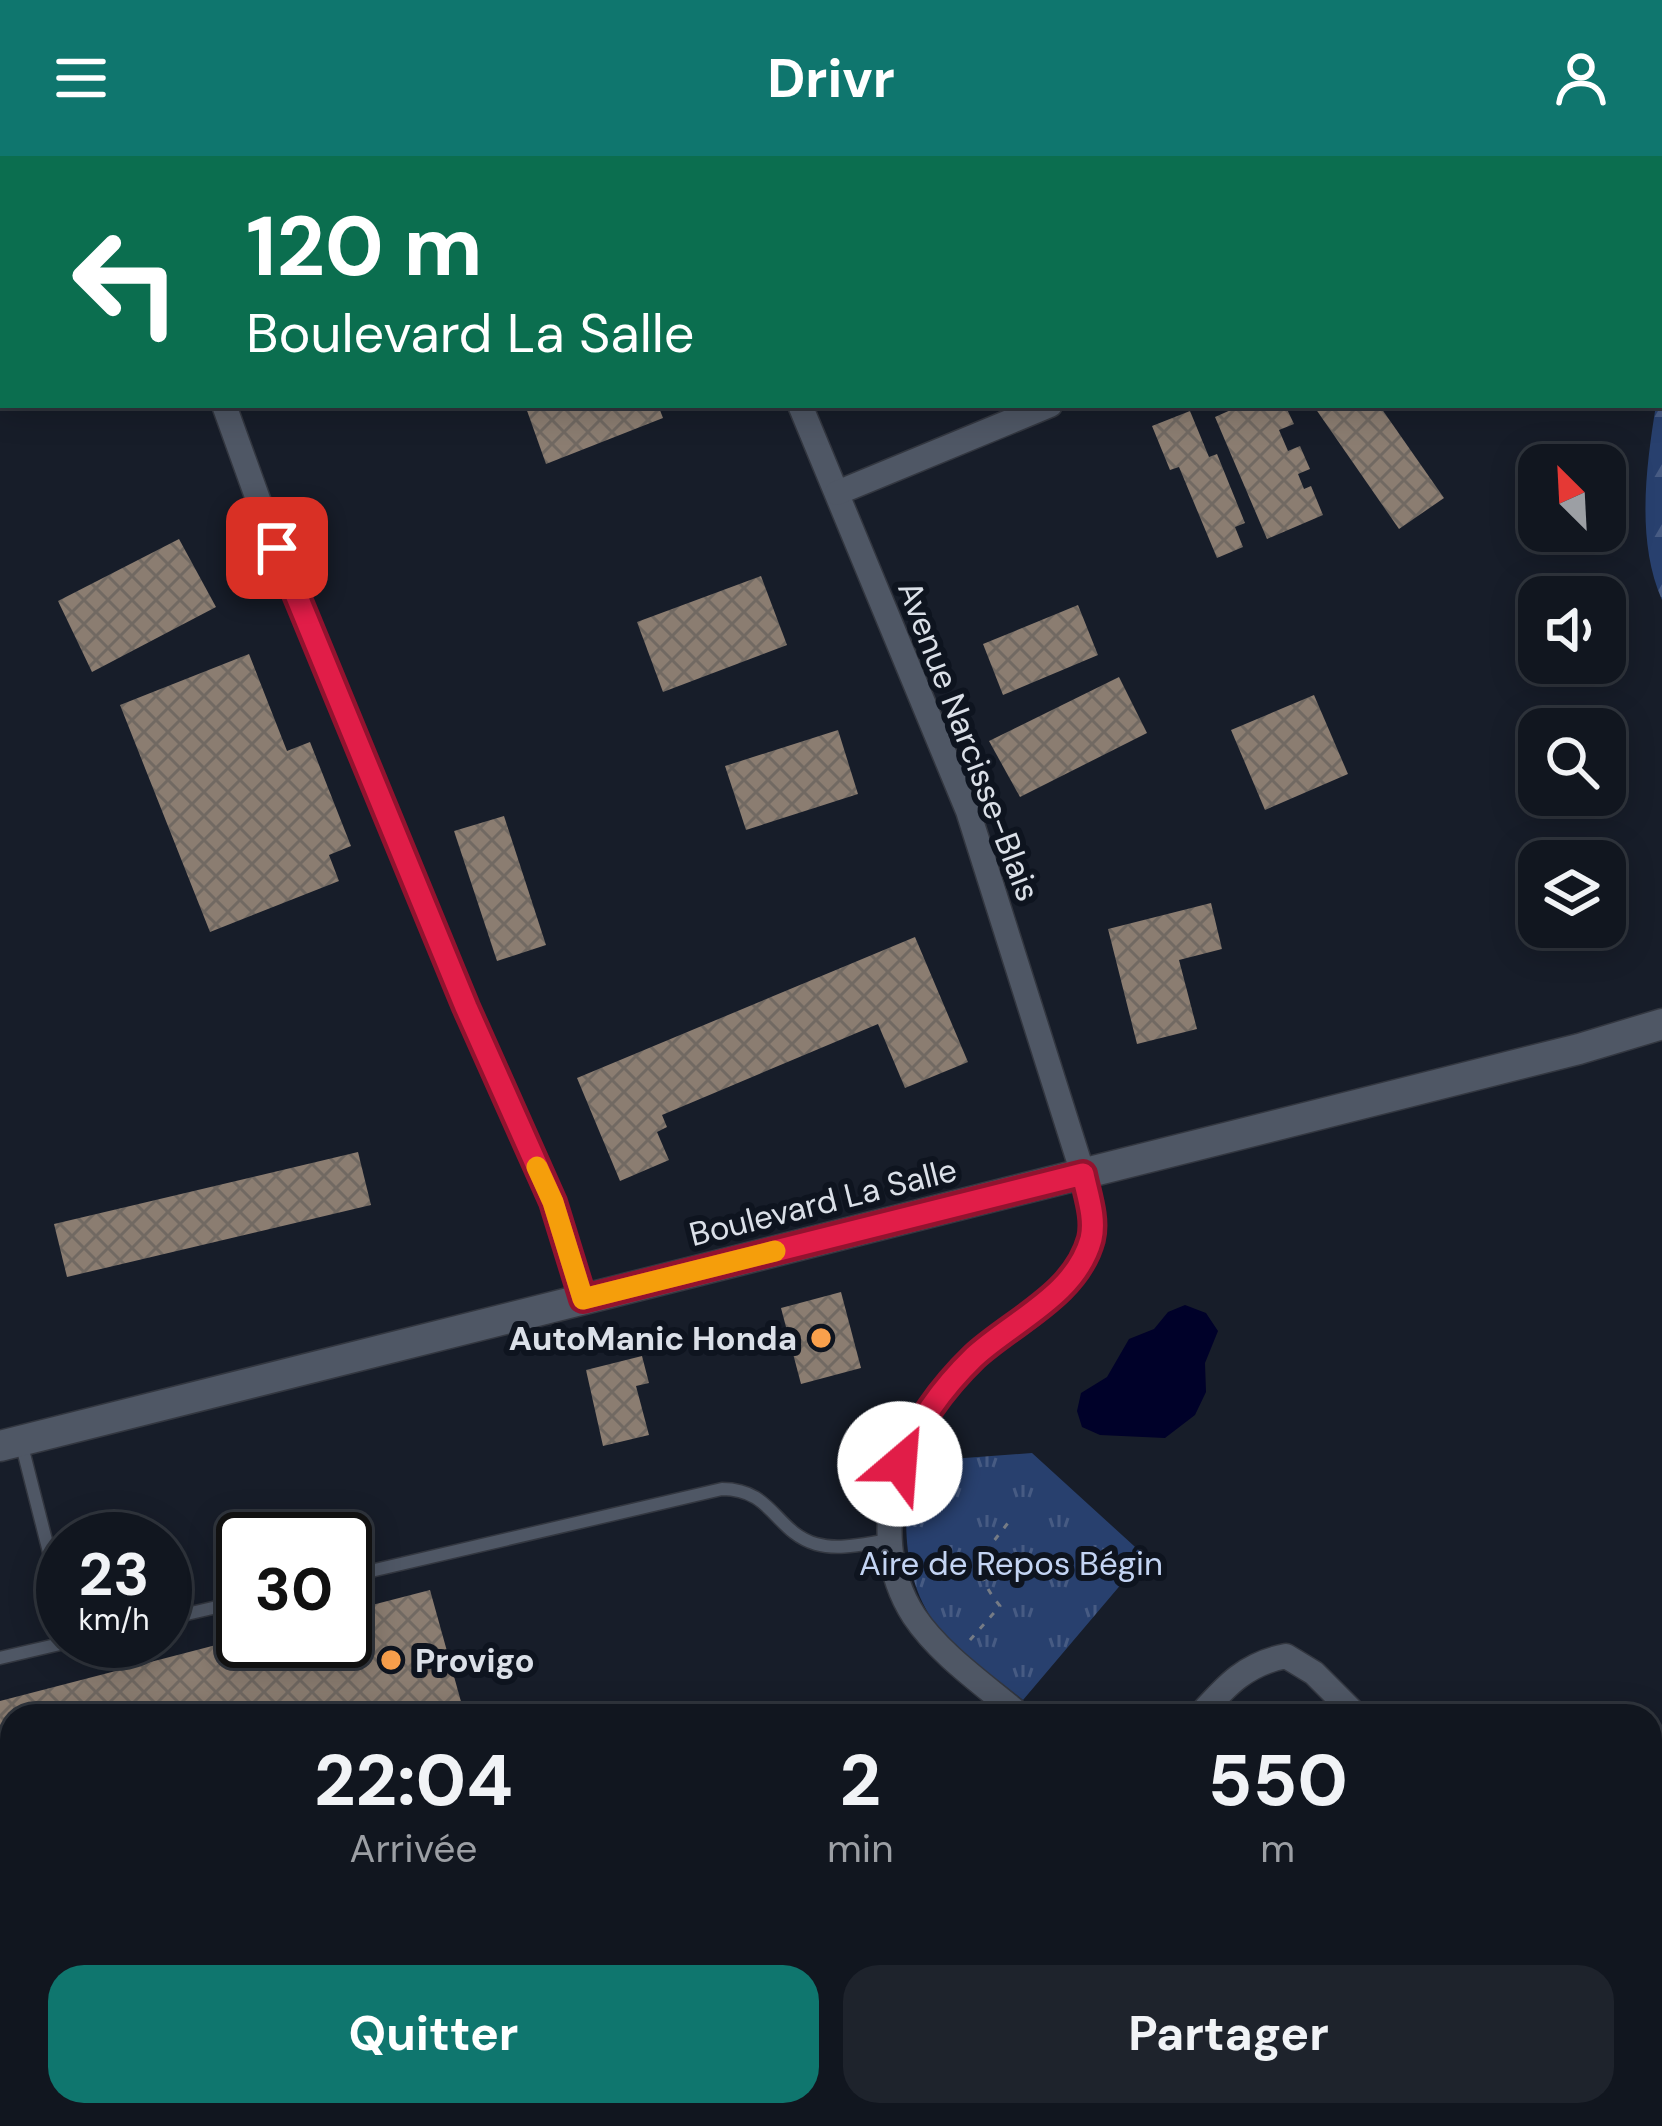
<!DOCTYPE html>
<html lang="fr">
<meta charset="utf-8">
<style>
body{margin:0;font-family:"DM Sans",sans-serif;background:#1e232c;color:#f1f3f6;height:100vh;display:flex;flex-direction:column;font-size:45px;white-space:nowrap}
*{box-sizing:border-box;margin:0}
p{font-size:39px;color:#9c9fa4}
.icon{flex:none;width:66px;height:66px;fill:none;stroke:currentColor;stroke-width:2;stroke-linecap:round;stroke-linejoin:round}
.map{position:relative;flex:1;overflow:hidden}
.sheet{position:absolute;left:0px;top:1548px;width:1662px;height:423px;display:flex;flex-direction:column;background:#11161f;border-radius:36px 36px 0 0;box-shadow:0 6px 30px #0003,0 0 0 3px #30353d}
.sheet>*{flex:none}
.banner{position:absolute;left:0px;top:0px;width:1662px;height:252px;box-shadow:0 6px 30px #0003,0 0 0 3px #30353d;background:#0b6e4f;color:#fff;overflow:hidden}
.needle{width:78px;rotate:336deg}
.fabs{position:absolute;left:1518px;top:288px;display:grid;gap:24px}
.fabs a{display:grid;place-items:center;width:108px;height:108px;border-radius:24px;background:#11161f;box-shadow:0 6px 30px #0003,0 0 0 3px #30353d;font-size:60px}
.speed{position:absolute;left:36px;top:1356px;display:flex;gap:24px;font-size:60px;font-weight:700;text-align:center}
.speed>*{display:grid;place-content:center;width:156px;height:156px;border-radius:50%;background:#11161f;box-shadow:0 6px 30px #0003,0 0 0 3px #30353d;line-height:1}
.speed small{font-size:30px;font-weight:400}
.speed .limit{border:6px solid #111;border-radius:18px;background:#fff;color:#111}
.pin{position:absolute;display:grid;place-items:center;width:102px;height:102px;color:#fff;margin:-51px;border-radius:24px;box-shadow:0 6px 18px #0006}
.me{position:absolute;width:132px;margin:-66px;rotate:27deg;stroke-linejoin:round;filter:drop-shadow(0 0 9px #0008)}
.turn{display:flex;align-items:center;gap:42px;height:252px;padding:0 48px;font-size:54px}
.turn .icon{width:156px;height:156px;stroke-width:2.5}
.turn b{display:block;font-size:84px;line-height:102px}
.eta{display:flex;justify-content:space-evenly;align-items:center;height:204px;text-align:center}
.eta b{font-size:72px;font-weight:700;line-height:84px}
.primary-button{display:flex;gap:24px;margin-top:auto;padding:24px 48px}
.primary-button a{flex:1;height:138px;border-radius:36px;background:#0f766e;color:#fff;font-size:48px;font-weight:700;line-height:138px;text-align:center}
.primary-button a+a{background:#1e232c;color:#f1f3f6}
header{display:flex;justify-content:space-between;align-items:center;height:156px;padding:0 48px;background:#0f766e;color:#fff;font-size:54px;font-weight:700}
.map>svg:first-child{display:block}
.forest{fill:url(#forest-firs)}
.park{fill:url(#park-tufts)}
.water{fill:#000129}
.building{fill:url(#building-cross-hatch)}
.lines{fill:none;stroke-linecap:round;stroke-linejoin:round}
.service-casing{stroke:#333740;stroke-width:15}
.minor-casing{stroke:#333740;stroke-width:27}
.tertiary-casing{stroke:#333740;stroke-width:33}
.path{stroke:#757b85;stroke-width:3;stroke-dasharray:6 9;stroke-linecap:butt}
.service{stroke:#4f5765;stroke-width:12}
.minor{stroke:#4f5765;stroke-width:24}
.tertiary{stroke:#4f5765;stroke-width:30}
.route-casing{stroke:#92132f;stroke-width:30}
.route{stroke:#e11d48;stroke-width:21}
.slow{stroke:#f59e0b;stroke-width:21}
.poi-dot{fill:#f9a04c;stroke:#0e141f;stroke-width:4.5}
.labels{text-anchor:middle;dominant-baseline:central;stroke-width:12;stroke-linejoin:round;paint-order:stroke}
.street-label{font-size:33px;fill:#dbe0e8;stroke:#0e141f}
.poi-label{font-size:33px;font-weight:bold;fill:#dbe0e8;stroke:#0e141f;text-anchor:end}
.park-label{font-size:33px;fill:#c3d4f3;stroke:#0e141f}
</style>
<header><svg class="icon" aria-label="menu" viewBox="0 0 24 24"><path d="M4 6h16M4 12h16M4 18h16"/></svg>Drivr<svg class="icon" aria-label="person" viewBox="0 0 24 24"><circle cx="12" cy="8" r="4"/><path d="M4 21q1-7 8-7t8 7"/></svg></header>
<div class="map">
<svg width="1662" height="1970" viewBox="0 0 1662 1970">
<defs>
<pattern id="forest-firs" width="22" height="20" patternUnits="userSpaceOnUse" patternTransform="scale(3)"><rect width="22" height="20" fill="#28406e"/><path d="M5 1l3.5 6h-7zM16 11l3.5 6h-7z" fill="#475b83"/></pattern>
<pattern id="park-tufts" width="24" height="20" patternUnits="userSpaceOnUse" patternTransform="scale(3)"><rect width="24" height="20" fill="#28406e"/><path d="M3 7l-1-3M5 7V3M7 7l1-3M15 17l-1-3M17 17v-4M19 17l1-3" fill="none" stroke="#475b83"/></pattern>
<pattern id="building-cross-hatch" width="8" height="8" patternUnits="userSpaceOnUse" patternTransform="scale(3)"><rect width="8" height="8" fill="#8b7d71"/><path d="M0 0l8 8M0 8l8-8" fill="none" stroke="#716962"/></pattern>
</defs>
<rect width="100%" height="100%" fill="#171d29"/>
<path class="forest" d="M1662 209V444C1636 385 1646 311 1656 249H1659Z"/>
<path class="park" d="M1032 1297 1145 1400 1023 1544C995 1521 958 1498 937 1470 901 1423 903 1361 911 1306Z"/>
<path class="water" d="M1185 1149 1206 1157 1218 1175 1205 1207 1206 1236 1195 1259 1165 1282 1100 1279 1082 1271 1077 1255 1081 1237 1107 1221 1129 1183 1154 1173 1168 1156Z"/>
<g class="building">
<path d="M525 249H658L663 262 546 308Z"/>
<path d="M1242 249H1285L1294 268 1279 274 1288 295 1300 290 1310 313 1298 318 1304 333 1311 330 1323 359 1267 383 1215 261Z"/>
<path d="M1313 249H1379L1444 342 1399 373Z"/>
<path d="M1190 255 1209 301 1217 298 1245 367 1235 371 1243 391 1217 402 1179 311 1170 314 1152 270Z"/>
<path d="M179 383 216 451 92 516 58 445Z"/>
<path d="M761 420 787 489 663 536 637 466Z"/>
<path d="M1078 449 1098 499 1003 539 983 488Z"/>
<path d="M249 498 287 595 310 586 351 690 329 699 339 725 210 776 120 549Z"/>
<path d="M1119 521 1147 577 1020 641 989 585Z"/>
<path d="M1314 539 1348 618 1265 654 1231 574Z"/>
<path d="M838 574 858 638 746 674 725 610Z"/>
<path d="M504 660 546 789 497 805 454 675Z"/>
<path d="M1211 747 1222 793 1179 804 1197 873 1137 888 1108 773Z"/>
<path d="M915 781 968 906 905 932 878 868 662 959 667 971 657 976 669 1004 620 1025 577 922Z"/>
<path d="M358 996 371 1049 67 1121 54 1068Z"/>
<path d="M841 1136 861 1212 801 1228 781 1152Z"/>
<path d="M642 1200 649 1227 636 1230 649 1279 603 1290 586 1214Z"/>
<path d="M430 1434 465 1560H12V1782L0 1785V1545L243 1482 345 1485V1456Z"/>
</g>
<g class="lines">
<g class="service-casing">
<g id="service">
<path d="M21 1286 63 1451"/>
<path d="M345 1421 722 1333C773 1333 775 1376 816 1388 840 1395 867 1387 891 1384"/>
<path d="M165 1463 243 1445"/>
<path d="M0 1502 73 1485"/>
</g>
</g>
<g class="minor-casing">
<g id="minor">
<path d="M694 0 696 3"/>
<path d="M1286 0 1287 3"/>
<path d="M249 3 250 0"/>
<path d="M224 249 264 360 467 851 552 1046 583 1143"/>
<path d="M800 249 968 655 1083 1018C1087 1038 1096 1061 1091 1081 1080 1135 1017 1166 978 1198 906 1258 858 1373 914 1460 940 1499 986 1530 1021 1560"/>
<path d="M837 337 1050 249"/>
<path d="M1199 1560C1226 1530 1245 1508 1286 1500L1314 1517 1357 1560"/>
<path d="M1454 1959 1467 1970"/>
<path d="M852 1970 861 1959"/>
<path d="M1142 1970 1151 1959"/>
</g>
</g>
<g class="tertiary-casing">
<path id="tertiary" d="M0 1290 1579 893 1662 868"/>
</g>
<path class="path" d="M970 1484 1000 1450C967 1409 983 1400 1011 1363"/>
<use href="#service" class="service"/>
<use href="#minor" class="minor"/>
<use href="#tertiary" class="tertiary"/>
</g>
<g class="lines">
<g class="route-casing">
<path id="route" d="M277 392 466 851 553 1046 583 1143 1083 1018C1087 1038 1096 1062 1091 1083 1076 1139 1013 1165 974 1201 942 1232 917 1267 900 1308"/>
</g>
<use href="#route" class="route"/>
<path class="slow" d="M537 1011 553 1046 583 1143 775 1095"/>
</g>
<g class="poi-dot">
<circle cx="821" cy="1182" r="12"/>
<circle cx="391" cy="1504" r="12"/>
</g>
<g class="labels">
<g class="street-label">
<text transform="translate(969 585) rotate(69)">Avenue Narcisse-Blais</text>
<text transform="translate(823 1046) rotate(-14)">Boulevard La Salle</text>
</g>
<g class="poi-label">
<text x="797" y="1182">AutoManic Honda</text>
<text x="415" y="1504" text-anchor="start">Provigo</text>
</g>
<g class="park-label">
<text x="1011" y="1407">Aire de Repos Bégin</text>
</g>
</g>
</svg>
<div class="fabs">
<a><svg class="needle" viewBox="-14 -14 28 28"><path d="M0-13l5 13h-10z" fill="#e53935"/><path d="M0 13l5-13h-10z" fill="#9c9fa4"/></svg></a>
<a><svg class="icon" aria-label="sound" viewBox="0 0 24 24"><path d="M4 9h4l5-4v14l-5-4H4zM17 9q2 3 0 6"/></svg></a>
<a><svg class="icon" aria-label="search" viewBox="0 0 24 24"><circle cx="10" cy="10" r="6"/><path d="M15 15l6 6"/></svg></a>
<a><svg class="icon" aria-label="layers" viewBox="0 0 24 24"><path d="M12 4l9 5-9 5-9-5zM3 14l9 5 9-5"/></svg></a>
</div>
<div class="speed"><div>23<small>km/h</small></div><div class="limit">30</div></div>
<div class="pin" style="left:277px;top:392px;background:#d93025"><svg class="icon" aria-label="arrive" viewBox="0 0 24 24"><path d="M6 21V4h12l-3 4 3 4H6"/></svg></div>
<svg class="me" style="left:900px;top:1308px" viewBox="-20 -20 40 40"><circle r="19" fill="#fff"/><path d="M0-13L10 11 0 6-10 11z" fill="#e11d48"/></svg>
<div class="banner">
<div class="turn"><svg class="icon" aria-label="left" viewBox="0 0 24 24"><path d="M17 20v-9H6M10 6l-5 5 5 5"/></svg><div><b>120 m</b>Boulevard La Salle</div></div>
</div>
<section class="sheet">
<div class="eta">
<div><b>22:04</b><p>Arrivée</p></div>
<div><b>2</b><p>min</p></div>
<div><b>550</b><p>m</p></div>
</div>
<div class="primary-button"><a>Quitter</a><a>Partager</a></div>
</section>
</div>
